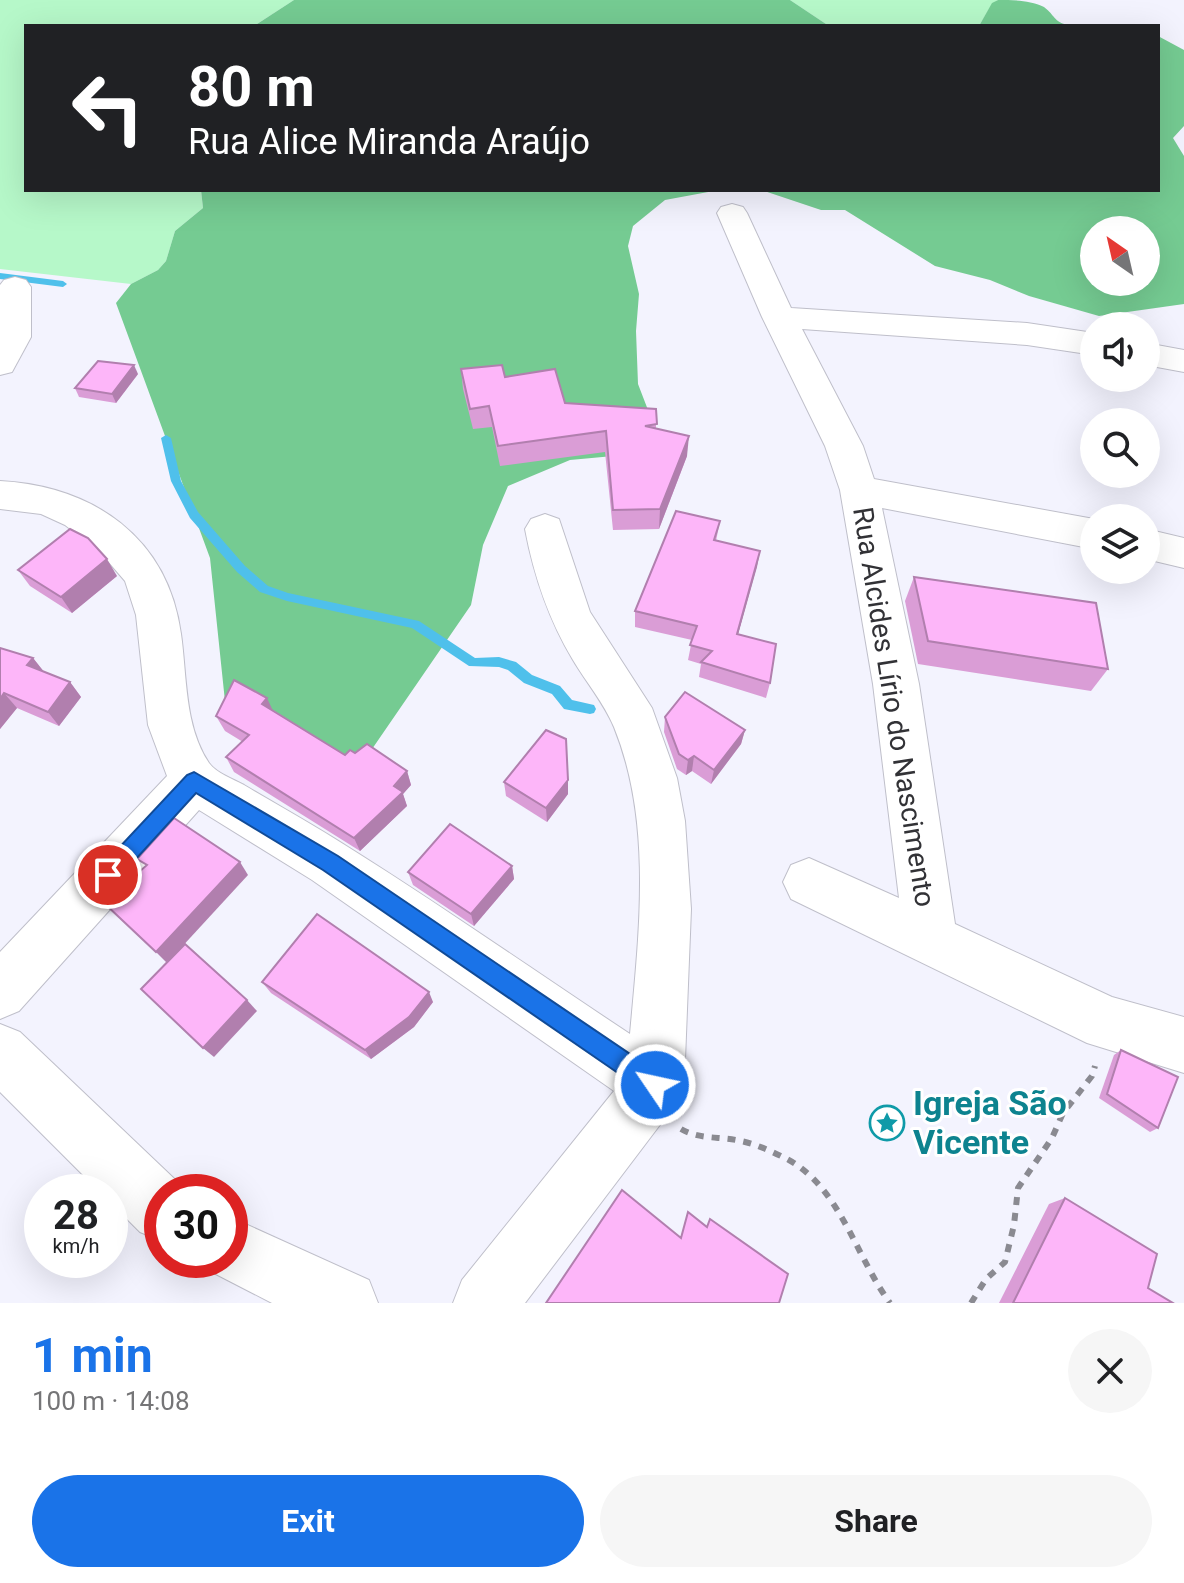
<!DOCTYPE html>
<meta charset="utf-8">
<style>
body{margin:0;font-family:Roboto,sans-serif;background:#f6f6f6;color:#202124;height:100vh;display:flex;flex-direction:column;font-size:30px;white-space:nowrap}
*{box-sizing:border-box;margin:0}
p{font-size:26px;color:#757577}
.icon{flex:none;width:44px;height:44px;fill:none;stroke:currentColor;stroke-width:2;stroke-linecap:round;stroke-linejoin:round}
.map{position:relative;height:1303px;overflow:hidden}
.drawer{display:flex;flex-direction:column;background:#fff;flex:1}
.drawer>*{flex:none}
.guide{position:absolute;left:24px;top:24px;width:1136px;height:168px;border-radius:0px;box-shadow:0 8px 32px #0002;background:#202124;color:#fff;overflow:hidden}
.needle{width:52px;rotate:326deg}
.buttons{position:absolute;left:1080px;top:216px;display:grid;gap:16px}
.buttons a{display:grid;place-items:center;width:80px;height:80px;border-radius:50%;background:#fff;box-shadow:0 8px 32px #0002;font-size:40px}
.speed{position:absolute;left:24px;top:1174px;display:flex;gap:16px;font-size:40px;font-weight:700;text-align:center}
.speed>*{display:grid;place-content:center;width:104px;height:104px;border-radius:50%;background:#fff;box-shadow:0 8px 32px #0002;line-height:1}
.speed small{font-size:20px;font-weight:400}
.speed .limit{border:12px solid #d22;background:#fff;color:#111}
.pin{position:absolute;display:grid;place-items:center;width:68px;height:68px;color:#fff;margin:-34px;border:4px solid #fff;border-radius:50%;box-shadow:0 2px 8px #0007}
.me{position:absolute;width:88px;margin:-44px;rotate:304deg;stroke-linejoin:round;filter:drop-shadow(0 0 6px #0008)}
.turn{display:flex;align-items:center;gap:28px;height:168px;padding:0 32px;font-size:36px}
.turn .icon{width:104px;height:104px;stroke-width:2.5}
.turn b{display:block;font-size:56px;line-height:68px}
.round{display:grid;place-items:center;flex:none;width:84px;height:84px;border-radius:42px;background:#f6f6f6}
.head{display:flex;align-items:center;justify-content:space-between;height:136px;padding:0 32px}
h1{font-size:48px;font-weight:700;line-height:60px;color:#1a73e8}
.button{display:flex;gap:16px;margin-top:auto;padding:16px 32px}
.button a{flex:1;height:92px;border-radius:48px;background:#1a73e8;color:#fff;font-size:32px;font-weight:700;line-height:92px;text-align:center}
.button a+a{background:#f6f6f6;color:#202124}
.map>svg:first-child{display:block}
.green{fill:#b6f8c9}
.forest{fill:#75cb92;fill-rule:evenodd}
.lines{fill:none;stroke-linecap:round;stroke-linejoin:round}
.stream{fill:#4fc0eb;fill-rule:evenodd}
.minor-casing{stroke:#bfbfca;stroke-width:2}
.path{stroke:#8a8a91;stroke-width:6;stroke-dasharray:8 8;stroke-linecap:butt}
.minor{fill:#fff;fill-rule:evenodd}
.wall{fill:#da9dd6}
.shaded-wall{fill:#b17fae}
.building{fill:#fdb6f9;stroke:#b17fae;stroke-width:2}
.route{fill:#1a73e8;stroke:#114b97;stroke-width:2}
.labels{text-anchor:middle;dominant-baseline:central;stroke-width:6;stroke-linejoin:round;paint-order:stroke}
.street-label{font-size:28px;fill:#323236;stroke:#fff}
.near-culture-label{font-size:34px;font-weight:bold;fill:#0d838f;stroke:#fff;text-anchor:start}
</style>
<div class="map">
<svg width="1184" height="1303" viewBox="0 0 1184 1303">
<rect width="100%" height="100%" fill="#f3f3fe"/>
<g class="green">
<path d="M0 0H294L254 26H26V190H201L203 208 175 231 166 261 158 270 131 284 0 269Z"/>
<path d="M790 0H998L992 4 979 26H829Z"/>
</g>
<g class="forest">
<path d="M294 0H790L829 26H254Z"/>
<path d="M998 0C1014 0 1030 0 1044 7 1056 16 1052 21 1070 26H979L992 3Z"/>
<path d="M1158 36 1184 50V126L1173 138 1184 156V304L1099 316 1029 296 990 280 935 266 845 210H821L761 190H1158ZM1094 230H1146V282H1094Z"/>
<path d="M201 190H719L665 200 633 226 628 246 639 294 636 331 638 384 653 423 635 454 570 460 508 486 483 545 471 605 370 752 287 762 226 711 210 558 116 303 131 284 158 270 166 261 175 231 203 208Z"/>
</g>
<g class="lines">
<g class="stream">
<path d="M0 273 63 281 67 284 63 287 0 279Z"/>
<path d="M166 435 171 438 181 481 198 512 245 566 268 586 288 593 419 621 475 658 499 657 516 662 532 675 560 686 572 700 594 705 596 709 594 713 590 714 564 709 552 694 524 683 508 670 499 667 469 666 412 628 287 601 260 592 237 572 190 518 171 481 161 438Z"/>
</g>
<g class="minor-casing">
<g id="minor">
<path d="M732 204 743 207 747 213 791 308 1027 323 1094 333V355L1027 345 802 329 863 446 874 479 1094 519V549L882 508 919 684 955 924 1112 997 1184 1017V1073L1087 1043 791 899 783 882 791 865 809 858 899 898 873 684 840 490 825 446 762 317 717 213 721 207Z"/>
<path d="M15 277 26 280 31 287V337L12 372 0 375V285L4 280Z"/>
<path d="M1146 343 1184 350V372L1146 365Z"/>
<path d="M0 481C93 486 168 537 181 634 187 675 184 726 209 763 216 773 233 779 244 785 279 806 314 825 348 847 444 907 536 972 630 1034 639 934 653 823 614 727 604 703 586 682 573 660 548 618 534 576 525 529L531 519 545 514 559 519 590 612 652 708 677 778 685 821 691 909 684 1085 675 1105 525 1303H453L462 1280 614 1091 312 880 199 810 19 1011 0 1019V952L167 776 148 725 136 615 125 581 100 552 65 525 41 514 0 509Z"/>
<path d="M1146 529 1184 538V568L1146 559Z"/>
<path d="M0 1024 20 1032 184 1188 185 1192H162V1241L140 1232 110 1202V1192H100L0 1092Z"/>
<path d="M230 1217 369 1280 378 1303H272L208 1270 204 1260H230Z"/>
</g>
</g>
<g class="path">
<path d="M681 1129C700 1140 720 1136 741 1141 756 1144 773 1152 787 1159 840 1187 856 1257 890 1303"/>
<path d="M971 1303 986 1279 1005 1262 1014 1225 1018 1188 1052 1138 1063 1113 1092 1076 1095 1066"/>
</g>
<use href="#minor" class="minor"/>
</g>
<g class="wall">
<path d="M461 369 505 377 565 403 656 409V429L687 456 659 529 613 530 605 452 500 466 492 427 473 429 463 389Z"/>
<path d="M138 374 116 403 79 397 75 388Z"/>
<path d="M720 521 716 541 760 551 738 634 770 683 766 698 699 677 701 664 688 660 692 640 635 627V611Z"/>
<path d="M18 570 117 576 72 613 30 586Z"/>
<path d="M914 577 1108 669 1091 691 918 664 905 601Z"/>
<path d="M0 648 33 658 43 671 70 682 81 697 59 726 17 708 0 729Z"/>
<path d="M273 710 345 755 355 753 407 771 411 785 403 794 407 806 360 851 234 772 226 757 243 742 225 731 216 716Z"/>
<path d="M665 717 745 730 741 744 711 784 692 771 686 775 677 769 664 732Z"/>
<path d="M566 739 568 794 547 822 506 796 504 782Z"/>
<path d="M512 866 514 879 474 926 413 885 408 872Z"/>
<path d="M262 982 433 1002 414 1027 371 1059 271 993Z"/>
<path d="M1121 1050 1158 1128 1150 1132 1099 1098 1114 1055Z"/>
<path d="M1065 1198 1148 1288 1173 1303H999L1049 1204Z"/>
</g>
<g class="shaded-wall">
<path d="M134 365 138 374 116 403 112 394Z"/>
<path d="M689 436 687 456 659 529 660 509Z"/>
<path d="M760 551 757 567 734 649 737 634Z"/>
<path d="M107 559 117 576 72 613 61 597Z"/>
<path d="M33 658 45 673 27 665Z"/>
<path d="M70 682 81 697 59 726 48 712Z"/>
<path d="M4 693 17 708 0 729V699Z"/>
<path d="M267 698 274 713 262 704Z"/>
<path d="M745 730 741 744 711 784 714 770Z"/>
<path d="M694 756 692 771 686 775 688 760Z"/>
<path d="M407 771 411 785 403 794 407 806 360 851 354 838Z"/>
<path d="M568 780V794L547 822 546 808Z"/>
<path d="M240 862 248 875 167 963 156 952Z"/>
<path d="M512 866 514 879 474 926 471 914Z"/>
<path d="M429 992 433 1002 414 1027 371 1059 365 1050Z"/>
<path d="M247 1000 257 1011 214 1057 203 1048Z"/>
</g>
<g class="building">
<path d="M98 361 134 365 112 394 75 388Z"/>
<path d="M502 365 505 377 555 369 565 403 656 409 657 424 645 426 689 436 660 509 613 510 606 431 498 446 489 406 470 409 461 369Z"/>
<path d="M676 511 720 521 714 540 760 551 737 634 776 644 770 683 701 662 712 651 690 645 697 626 635 611Z"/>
<path d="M70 529 88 538 107 559 61 597 18 570Z"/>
<path d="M914 577 1096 603 1108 669 928 641Z"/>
<path d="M0 648 33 658 27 665 70 682 48 712 4 693 0 699Z"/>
<path d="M234 680 267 698 262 704 345 755 350 750 355 753 367 744 407 771 394 786 403 792 354 838 226 757 249 735 216 716Z"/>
<path d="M685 692 745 730 714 770 694 756 688 760 679 754 665 717Z"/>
<path d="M546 730 566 739 568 780 546 808 504 782Z"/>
<path d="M174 818 240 862 156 952 104 903 147 865 137 859Z"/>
<path d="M450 824 512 866 471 914 408 872Z"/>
<path d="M317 914 429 992 409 1017 365 1050 262 982Z"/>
<path d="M185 944 247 1000 203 1048 141 989Z"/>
<path d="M1121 1050 1178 1077 1158 1128 1107 1094Z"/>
<path d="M622 1190 681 1238 688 1212 707 1227 710 1219 788 1274 779 1303H546Z"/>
<path d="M1065 1198 1157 1254 1148 1288 1173 1303H1013Z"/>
</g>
<path class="route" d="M194 772 338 856 664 1077 667 1085 664 1093 655 1097 647 1093 323 870 196 793 115 882 108 885 100 882 97 875 100 868 187 775Z"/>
<defs>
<g id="sight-ring" transform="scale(1.8)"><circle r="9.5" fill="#fff" stroke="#0f9aa8" stroke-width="1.5"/><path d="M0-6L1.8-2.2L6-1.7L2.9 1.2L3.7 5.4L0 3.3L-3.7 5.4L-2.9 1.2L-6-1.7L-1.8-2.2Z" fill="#0f9aa8"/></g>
</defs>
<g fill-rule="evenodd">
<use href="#sight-ring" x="887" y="1123"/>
</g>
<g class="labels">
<g class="street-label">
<text transform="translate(894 707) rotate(81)">Rua Alcides Lírio do Nascimento</text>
</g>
<g class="near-culture-label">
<text x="913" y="1103">Igreja São<tspan x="913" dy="39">Vicente</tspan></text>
</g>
</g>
</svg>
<div class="buttons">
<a><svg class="needle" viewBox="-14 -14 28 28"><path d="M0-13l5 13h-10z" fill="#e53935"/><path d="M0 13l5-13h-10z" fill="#757577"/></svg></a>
<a><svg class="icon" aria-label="sound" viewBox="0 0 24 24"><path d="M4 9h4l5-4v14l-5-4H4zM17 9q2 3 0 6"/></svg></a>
<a><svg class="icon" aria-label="search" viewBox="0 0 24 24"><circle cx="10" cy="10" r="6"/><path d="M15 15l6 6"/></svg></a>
<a><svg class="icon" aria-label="layers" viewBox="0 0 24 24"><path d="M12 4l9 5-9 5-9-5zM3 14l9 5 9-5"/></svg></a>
</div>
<div class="speed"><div>28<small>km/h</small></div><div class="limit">30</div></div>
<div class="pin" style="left:108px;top:875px;background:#d93025"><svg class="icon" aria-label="arrive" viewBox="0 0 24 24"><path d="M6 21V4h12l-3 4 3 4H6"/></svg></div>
<svg class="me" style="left:655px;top:1085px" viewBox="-20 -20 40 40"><circle r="17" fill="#1a73e8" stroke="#fff" stroke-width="3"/><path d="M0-11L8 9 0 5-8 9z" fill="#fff"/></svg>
<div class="guide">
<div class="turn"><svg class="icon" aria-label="left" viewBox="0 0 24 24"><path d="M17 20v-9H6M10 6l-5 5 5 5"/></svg><div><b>80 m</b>Rua Alice Miranda Araújo</div></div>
</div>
</div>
<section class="drawer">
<div class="head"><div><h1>1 min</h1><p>100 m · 14:08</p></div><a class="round"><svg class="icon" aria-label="close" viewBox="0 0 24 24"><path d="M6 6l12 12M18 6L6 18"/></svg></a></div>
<div class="button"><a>Exit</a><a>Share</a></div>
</section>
